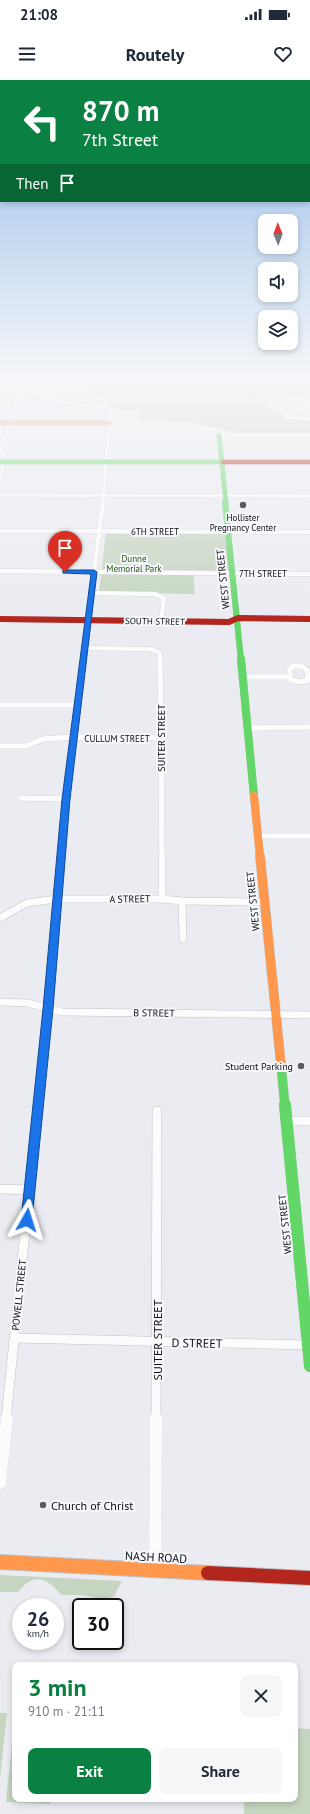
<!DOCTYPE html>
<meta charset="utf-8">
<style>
body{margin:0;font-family:"PT Sans",sans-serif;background:#f6f6f7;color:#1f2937;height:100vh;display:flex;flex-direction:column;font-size:15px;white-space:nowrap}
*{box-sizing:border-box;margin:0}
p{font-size:13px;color:#747a83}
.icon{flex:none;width:22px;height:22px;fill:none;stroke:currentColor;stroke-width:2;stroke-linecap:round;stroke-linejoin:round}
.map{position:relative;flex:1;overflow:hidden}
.panel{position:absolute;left:12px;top:1582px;width:286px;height:140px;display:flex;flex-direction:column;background:#fff;border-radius:8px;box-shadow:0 2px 6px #0003}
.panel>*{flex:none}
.guide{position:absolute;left:0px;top:0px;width:310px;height:122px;box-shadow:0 2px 6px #0003;background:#0b8043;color:#fff;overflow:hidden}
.needle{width:26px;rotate:359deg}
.tools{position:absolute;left:258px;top:134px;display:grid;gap:8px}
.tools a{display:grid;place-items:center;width:40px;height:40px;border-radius:8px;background:#fff;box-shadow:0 2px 6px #0003;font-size:20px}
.speed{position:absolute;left:12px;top:1518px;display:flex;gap:8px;font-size:20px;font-weight:700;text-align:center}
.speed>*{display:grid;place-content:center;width:52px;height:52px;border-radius:50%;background:#fff;box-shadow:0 2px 6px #0003;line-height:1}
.speed small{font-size:10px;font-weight:400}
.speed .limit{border:2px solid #111;border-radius:6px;background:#fff;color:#111}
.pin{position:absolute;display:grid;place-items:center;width:34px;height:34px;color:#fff;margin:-41px -17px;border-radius:50% 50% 50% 0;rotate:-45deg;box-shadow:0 0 4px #0007}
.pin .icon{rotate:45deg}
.me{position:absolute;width:44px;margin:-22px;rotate:6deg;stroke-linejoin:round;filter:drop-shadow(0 0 3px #0008)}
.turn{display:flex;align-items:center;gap:14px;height:84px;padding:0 16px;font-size:18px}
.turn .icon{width:52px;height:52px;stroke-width:2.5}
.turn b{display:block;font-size:28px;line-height:34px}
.then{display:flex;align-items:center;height:38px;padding:0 16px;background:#0003;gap:8px;font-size:15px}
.round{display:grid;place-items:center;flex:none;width:42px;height:42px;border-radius:8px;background:#f6f6f7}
.headline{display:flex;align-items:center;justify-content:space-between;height:68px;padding:0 16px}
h1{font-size:24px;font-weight:700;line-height:30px;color:#0b8043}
.cta{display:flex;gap:8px;margin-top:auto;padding:8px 16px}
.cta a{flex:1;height:46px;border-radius:8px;background:#0b8043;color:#fff;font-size:16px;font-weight:700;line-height:46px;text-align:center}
.cta a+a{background:#f6f6f7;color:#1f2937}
.status{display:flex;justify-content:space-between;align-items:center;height:28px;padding:0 20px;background:#fff;direction:ltr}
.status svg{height:11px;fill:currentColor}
header{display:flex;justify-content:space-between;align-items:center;height:52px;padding:0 16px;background:#fff;font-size:18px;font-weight:700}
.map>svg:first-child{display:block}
.green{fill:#c5d5c0}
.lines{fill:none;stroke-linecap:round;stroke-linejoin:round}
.street-far5-casing{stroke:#c1c2c6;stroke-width:4}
.street-far4-casing{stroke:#c1c2c6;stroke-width:5}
.street-far3-casing{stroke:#c1c2c6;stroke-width:6}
.street-far2-casing{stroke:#c1c2c6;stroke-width:8}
.street-far1-casing{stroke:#c1c2c6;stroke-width:10}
.street-casing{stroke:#c1c2c6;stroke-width:12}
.fast-far4-casing{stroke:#c1c2c6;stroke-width:5}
.fast-far3-casing{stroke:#c1c2c6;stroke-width:6}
.fast-far2-casing{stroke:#c1c2c6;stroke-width:8}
.fast-far1-casing{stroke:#c1c2c6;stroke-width:10}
.fast-casing{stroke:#c1c2c6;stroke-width:12}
.slow-far3-casing{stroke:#c1c2c6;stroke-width:5}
.slow-far2-casing{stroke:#c1c2c6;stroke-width:8}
.slow-far1-casing{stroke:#c1c2c6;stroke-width:10}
.slow-casing{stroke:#c1c2c6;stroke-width:16}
.jam-far2-casing{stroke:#c1c2c6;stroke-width:5}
.jam-far1-casing{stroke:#c1c2c6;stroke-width:6}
.jam-casing{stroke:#c1c2c6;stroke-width:16}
.street-far5{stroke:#fcfcfd;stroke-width:3.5}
.street-far4{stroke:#fcfcfd;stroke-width:4.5}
.street-far3{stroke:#fcfcfd;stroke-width:5.5}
.street-far2{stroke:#fcfcfd;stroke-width:7}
.street-far1{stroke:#fcfcfd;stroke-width:9}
.street{stroke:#fcfcfd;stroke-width:12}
.fast-far4{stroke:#63d668;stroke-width:4.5}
.fast-far3{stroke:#63d668;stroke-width:6}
.fast-far2{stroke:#63d668;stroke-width:8}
.fast-far1{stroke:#63d668;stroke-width:9}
.fast{stroke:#63d668;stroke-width:12}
.slow-far3{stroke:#ff974d;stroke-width:4.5}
.slow-far2{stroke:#ff974d;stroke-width:8}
.slow-far1{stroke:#ff974d;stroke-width:9}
.slow{stroke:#ff974d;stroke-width:14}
.jam-far2{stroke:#b3261e;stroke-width:4.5}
.jam-far1{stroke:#b3261e;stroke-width:6}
.jam{stroke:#b3261e;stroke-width:14}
.route{fill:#1a73e8;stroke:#114b97}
.poi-dot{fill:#5a5b5f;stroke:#f7f8fe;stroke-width:1.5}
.labels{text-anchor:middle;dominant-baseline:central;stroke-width:4;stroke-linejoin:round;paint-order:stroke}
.far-poi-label{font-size:9px;fill:#0c0d10;stroke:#f7f8fe}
.far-street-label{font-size:9px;fill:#0c0d10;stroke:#f7f8fe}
.far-park-label{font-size:9px;fill:#275107;stroke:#f7f8fe}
.street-label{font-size:10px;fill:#0c0d10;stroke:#f7f8fe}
.poi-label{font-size:10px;fill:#0c0d10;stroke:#f7f8fe;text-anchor:end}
.near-street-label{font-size:12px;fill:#0c0d10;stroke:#f7f8fe}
.near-poi-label{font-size:12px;fill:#0c0d10;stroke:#f7f8fe;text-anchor:start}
</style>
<div class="status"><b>21:08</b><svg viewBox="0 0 49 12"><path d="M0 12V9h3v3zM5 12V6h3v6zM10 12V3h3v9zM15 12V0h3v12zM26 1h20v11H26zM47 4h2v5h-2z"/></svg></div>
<header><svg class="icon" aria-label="menu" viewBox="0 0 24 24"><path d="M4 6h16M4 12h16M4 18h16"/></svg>Routely<svg class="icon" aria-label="heart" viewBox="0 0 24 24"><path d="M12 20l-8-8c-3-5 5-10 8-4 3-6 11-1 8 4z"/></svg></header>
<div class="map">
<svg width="310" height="1734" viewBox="0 0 310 1734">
<rect width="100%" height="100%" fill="#ebecf1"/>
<g class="green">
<path d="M89 298H213L219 301 293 303 297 301 310 303V314H287L286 311H263L267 325 286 338 310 340V353H238L186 341 141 340V332L118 330 107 325 108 318 95 317Z"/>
<path d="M106 453H226L231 492 193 491 195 514 99 512Z"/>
<path d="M0 1495 122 1501 114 1516 103 1520 83 1515H62C52 1506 42 1492 27 1503 24 1505 21 1509 18 1512H0Z"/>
<path d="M0 1633H7L0 1698Z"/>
<path d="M15 1634V1719H50V1724L6 1722Z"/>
<path d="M295 1648 310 1649V1734H244V1719H295Z"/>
</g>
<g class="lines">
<g class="street-far5-casing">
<g id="street-far5">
<path d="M303 298 310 303"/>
<path d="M0 310H27L67 323 99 326 110 329 103 423"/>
<path d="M288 334 284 332 277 320H303L310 324"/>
<path d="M284 337 310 339"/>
<path d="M285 337 297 328 310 327"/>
<path d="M109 349H211L217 350 219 355H310"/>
<path d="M0 373 20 310 19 298"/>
<path d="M0 381 3 387 0 401"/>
<path d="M0 415 310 416"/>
</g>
</g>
<g class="street-far4-casing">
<g id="street-far4">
<path d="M0 451 310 452"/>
<path d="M0 491 310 494"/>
<path d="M91 513 155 514 164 518 161 541"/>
<path d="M85 568 147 569 157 571 160 574V580"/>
<path d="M83 580 103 422"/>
</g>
</g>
<g class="street-far3-casing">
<g id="street-far3">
<path d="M160 579 162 777"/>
<path d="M293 586H301L307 590 308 600 300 602 291 600 289 590Z"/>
<path d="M243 597H289"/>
<path d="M0 625H77"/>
<path d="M249 648 310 647"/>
<path d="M0 666H26L43 659 73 657 161 658"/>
<path d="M21 718 66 719"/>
<path d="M258 756H310"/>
<path d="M61 777 66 719 84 579"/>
</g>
</g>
<g class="street-far2-casing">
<g id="street-far2">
<path d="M162 776V819"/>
<path d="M182 821 183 859"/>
<path d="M0 838 27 823 57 819H162L182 821 264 822"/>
<path d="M0 922 28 923 62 932 310 935"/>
<path d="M38 1026 61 776"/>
</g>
</g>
<g class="street-far1-casing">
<g id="street-far1">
<path d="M286 1041H310"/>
<path d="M0 1109 30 1110"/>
<path d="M15 1258 308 1265"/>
<path d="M6 1339 38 1025"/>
<path d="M156 1339 157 1031"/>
</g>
</g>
<g class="street-casing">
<g id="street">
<path d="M0 1403 7 1338"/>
<path d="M155 1489 156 1338"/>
</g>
</g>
<g class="fast-far4-casing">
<g id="fast-far4">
<path d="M219 355 226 423"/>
<path d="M0 382H223"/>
</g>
</g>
<g class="fast-far3-casing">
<path id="fast-far3" d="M225 422 241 580"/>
</g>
<g class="fast-far2-casing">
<path id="fast-far2" d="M241 579 254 716"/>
</g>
<g class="fast-far1-casing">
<path id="fast-far1" d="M281 985 285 1026"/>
</g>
<g class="fast-casing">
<path id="fast" d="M285 1025 310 1286"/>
</g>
<g class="slow-far3-casing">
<path id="slow-far3" d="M0 343H109"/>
</g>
<g class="slow-far2-casing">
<path id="slow-far2" d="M254 716 260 777"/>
</g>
<g class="slow-far1-casing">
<path id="slow-far1" d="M260 776 281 985"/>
</g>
<g class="slow-casing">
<path id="slow" d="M0 1482 208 1493"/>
</g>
<g class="jam-far2-casing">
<path id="jam-far2" d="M223 382H310"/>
</g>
<g class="jam-far1-casing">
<path id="jam-far1" d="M0 539 229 542 238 538 310 539"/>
</g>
<g class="jam-casing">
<path id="jam" d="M208 1493 310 1498"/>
</g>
<use href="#street-far5" class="street-far5"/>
<use href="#street-far4" class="street-far4"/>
<use href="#street-far3" class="street-far3"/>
<use href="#street-far2" class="street-far2"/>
<use href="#street-far1" class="street-far1"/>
<use href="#street" class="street"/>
<use href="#fast-far4" class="fast-far4"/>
<use href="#fast-far3" class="fast-far3"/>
<use href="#fast-far2" class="fast-far2"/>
<use href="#fast-far1" class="fast-far1"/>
<use href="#fast" class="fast"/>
<use href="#slow-far3" class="slow-far3"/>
<use href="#slow-far2" class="slow-far2"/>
<use href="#slow-far1" class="slow-far1"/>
<use href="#slow" class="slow"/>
<use href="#jam-far2" class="jam-far2"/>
<use href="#jam-far1" class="jam-far1"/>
<use href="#jam" class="jam"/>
</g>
<linearGradient id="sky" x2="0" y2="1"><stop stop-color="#90bbe8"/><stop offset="0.55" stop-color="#f6f6f9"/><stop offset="1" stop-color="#f6f6f9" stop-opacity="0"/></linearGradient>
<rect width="310" height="541" fill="url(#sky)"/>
<path class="route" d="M65 490H94L97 492 70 719 53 929 32 1140 31 1144 27 1145 23 1144 21 1140 43 929 62 719 91 494 63 493V490Z"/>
<g class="poi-dot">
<circle cx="243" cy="425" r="4"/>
<circle cx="301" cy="986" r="4"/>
<circle cx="43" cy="1425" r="4"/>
</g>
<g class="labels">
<g class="far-poi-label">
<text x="243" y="437">Hollister<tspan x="243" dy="10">Pregnancy Center</tspan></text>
</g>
<g class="far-street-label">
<text x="155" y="451">6TH STREET</text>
<text x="263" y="493">7TH STREET</text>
<text transform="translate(155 541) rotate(1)">SOUTH STREET</text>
<text x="117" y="658">CULLUM STREET</text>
</g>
<g class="far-park-label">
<text x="134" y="478">Dunne<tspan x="134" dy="10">Memorial Park</tspan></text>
</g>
<g class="street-label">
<text transform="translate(223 499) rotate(-96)">WEST STREET</text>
<text transform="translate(161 658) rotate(-90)">SUITER STREET</text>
<text transform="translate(130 819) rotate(-1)">A STREET</text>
<text transform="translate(253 821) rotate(-96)">WEST STREET</text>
<text transform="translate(154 933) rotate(1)">B STREET</text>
<text transform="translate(285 1144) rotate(-96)">WEST STREET</text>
<text transform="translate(19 1215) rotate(-84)">POWELL STREET</text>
</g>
<g class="poi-label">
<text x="293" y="986">Student Parking</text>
</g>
<g class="near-street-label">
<text transform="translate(157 1260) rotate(-90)">SUITER STREET</text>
<text transform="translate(197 1263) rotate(1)">D STREET</text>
<text transform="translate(156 1477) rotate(3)">NASH ROAD</text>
</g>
<g class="near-poi-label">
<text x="51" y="1425">Church of Christ</text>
</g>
</g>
</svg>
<div class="tools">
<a><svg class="needle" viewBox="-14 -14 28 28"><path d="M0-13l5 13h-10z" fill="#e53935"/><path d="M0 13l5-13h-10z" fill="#747a83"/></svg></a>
<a><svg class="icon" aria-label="sound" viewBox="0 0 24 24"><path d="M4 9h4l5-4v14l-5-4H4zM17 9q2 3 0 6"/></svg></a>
<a><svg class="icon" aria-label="layers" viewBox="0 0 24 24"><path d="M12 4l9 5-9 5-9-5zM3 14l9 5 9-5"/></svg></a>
</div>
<div class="speed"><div>26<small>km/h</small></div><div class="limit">30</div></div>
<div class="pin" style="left:65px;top:492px;background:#d93025"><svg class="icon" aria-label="arrive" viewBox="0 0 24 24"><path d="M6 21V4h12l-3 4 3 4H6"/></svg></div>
<svg class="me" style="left:27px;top:1140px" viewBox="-20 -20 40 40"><path d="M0-17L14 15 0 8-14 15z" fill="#1a73e8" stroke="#fff" stroke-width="4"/></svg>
<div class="guide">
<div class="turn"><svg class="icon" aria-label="left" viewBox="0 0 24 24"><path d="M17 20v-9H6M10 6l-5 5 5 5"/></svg><div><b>870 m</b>7th Street</div></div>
<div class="then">Then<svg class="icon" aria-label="arrive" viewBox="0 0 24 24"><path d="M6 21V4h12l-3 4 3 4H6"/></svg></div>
</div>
<section class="panel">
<div class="headline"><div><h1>3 min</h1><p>910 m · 21:11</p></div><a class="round"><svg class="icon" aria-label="close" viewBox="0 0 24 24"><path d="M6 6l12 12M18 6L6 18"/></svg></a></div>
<div class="cta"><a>Exit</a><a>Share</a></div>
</section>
</div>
